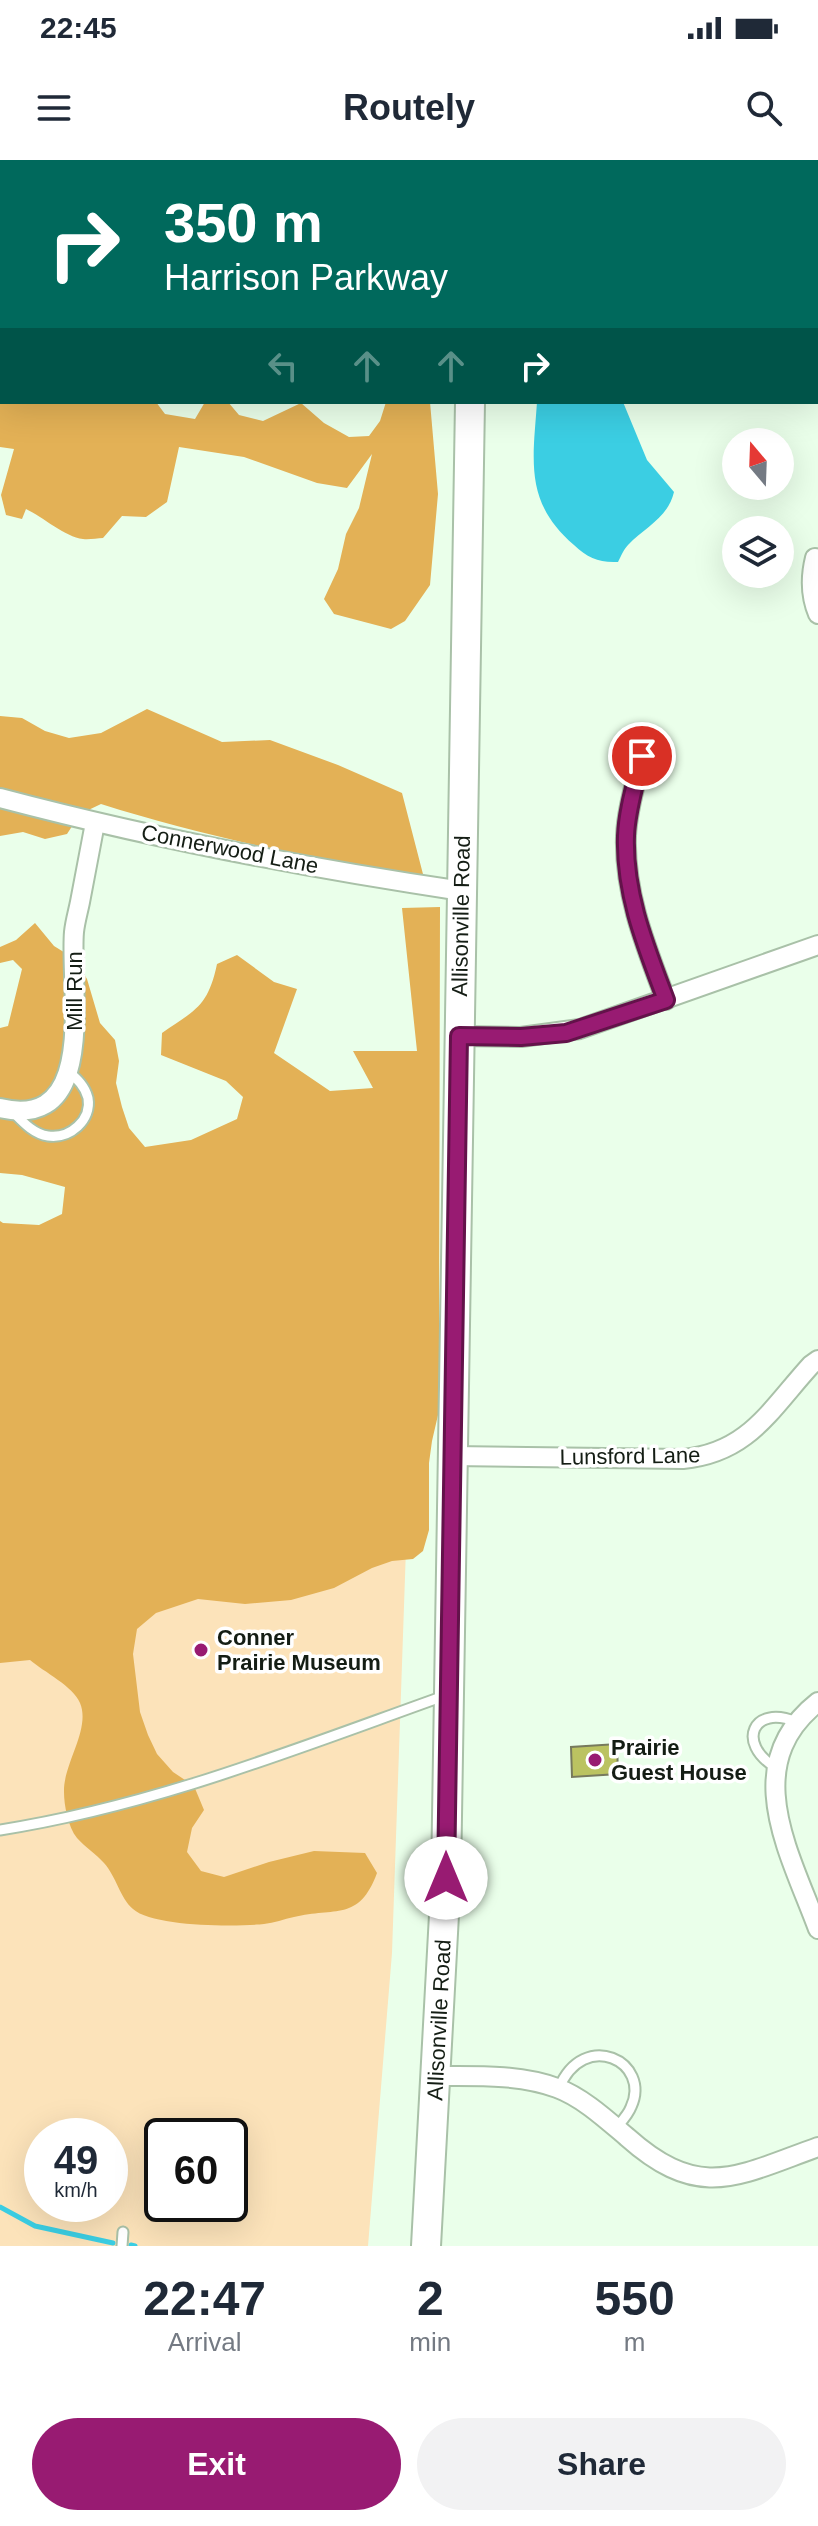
<!DOCTYPE html>
<style>
body{margin:0;font-family:Arial,sans-serif;background:#f2f2f3;color:#1f2937;height:100vh;display:flex;flex-direction:column;font-size:30px;white-space:nowrap}
*{box-sizing:border-box;margin:0}
p{font-size:26px;color:#747a83}
.icon{flex:none;width:44px;height:44px;fill:none;stroke:currentColor;stroke-width:2;stroke-linecap:round;stroke-linejoin:round}
.map{position:relative;height:2086px;overflow:hidden}
.panel{display:flex;flex-direction:column;background:#fff;flex:1}
.panel>*{flex:none}
.banner{position:absolute;left:0px;top:0px;width:818px;height:244px;box-shadow:0 8px 32px #0002;background:#00695c;color:#fff;overflow:hidden}
.needle{width:52px;rotate:341deg}
.buttons{position:absolute;left:722px;top:268px;display:grid;gap:16px}
.buttons a{display:grid;place-items:center;width:72px;height:72px;border-radius:50%;background:#fff;box-shadow:0 8px 32px #0002;font-size:40px}
.speed{position:absolute;left:24px;top:1958px;display:flex;gap:16px;font-size:40px;font-weight:700;text-align:center}
.speed>*{display:grid;place-content:center;width:104px;height:104px;border-radius:50%;background:#fff;box-shadow:0 8px 32px #0002;line-height:1}
.speed small{font-size:20px;font-weight:400}
.speed .limit{border:4px solid #111;border-radius:12px;background:#fff;color:#111}
.pin{position:absolute;display:grid;place-items:center;width:68px;height:68px;color:#fff;margin:-34px;border:4px solid #fff;border-radius:50%;box-shadow:0 2px 8px #0007}
.me{position:absolute;width:88px;margin:-44px;rotate:0deg;stroke-linejoin:round;filter:drop-shadow(0 0 6px #0008)}
.turn{display:flex;align-items:center;gap:28px;height:168px;padding:0 32px;font-size:36px}
.turn .icon{width:104px;height:104px;stroke-width:2.5}
.turn b{display:block;font-size:56px;line-height:68px}
.lanes{display:flex;align-items:center;height:76px;padding:0 32px;background:#0003;justify-content:center;gap:40px;direction:ltr}
.lanes .off{opacity:.35}
.eta{display:flex;justify-content:space-evenly;align-items:center;height:136px;text-align:center}
.eta b{font-size:48px;font-weight:700;line-height:56px}
.cta{display:flex;gap:16px;margin-top:auto;padding:16px 32px}
.cta a{flex:1;height:92px;border-radius:48px;background:#981b72;color:#fff;font-size:32px;font-weight:700;line-height:92px;text-align:center}
.cta a+a{background:#f2f2f3;color:#1f2937}
.status{display:flex;justify-content:space-between;align-items:center;height:56px;padding:0 40px;background:#fff;direction:ltr}
.status svg{height:22px;fill:currentColor}
header{display:flex;justify-content:space-between;align-items:center;height:104px;padding:0 32px;background:#fff;font-size:36px;font-weight:700}
.map>svg:first-child{display:block}
.green{fill:#fce3ba;fill-rule:evenodd}
.forest{fill:#e3b156}
.water{fill:#3bcee3}
.lines{fill:none;stroke-linecap:round;stroke-linejoin:round}
.stream{stroke:#3bcee3;stroke-width:5}
.building{fill:#bbc361;stroke:#777a5d;stroke-width:2}
.service-casing{stroke:#a9c1a8;stroke-width:13}
.minor-casing{stroke:#a9c1a8;stroke-width:22}
.tertiary-casing{stroke:#a9c1a8;stroke-width:26}
.primary-casing{stroke:#a9c1a8;stroke-width:32}
.service{stroke:#fff;stroke-width:9}
.minor{stroke:#fff;stroke-width:18}
.tertiary{stroke:#fff;stroke-width:22}
.primary{stroke:#fff;stroke-width:28}
.route-casing{stroke:#63124a;stroke-width:20}
.route{stroke:#981b72;stroke-width:14}
.poi-dot{fill:#981b72;stroke:#fff;stroke-width:3}
.labels{text-anchor:middle;dominant-baseline:central;stroke-width:7;stroke-linejoin:round;paint-order:stroke}
.street-label{font-size:22px;fill:#141d14;stroke:#fff}
.poi-label{font-size:22px;font-weight:bold;fill:#141d14;stroke:#fff;text-anchor:start}
</style>
<div class="status"><b>22:45</b><svg viewBox="0 0 49 12"><path d="M0 12V9h3v3zM5 12V6h3v6zM10 12V3h3v9zM15 12V0h3v12zM26 1h20v11H26zM47 4h2v5h-2z"/></svg></div>
<header><svg class="icon" aria-label="menu" viewBox="0 0 24 24"><path d="M4 6h16M4 12h16M4 18h16"/></svg>Routely<svg class="icon" aria-label="search" viewBox="0 0 24 24"><circle cx="10" cy="10" r="6"/><path d="M15 15l6 6"/></svg></header>
<div class="map">
<svg width="818" height="2086" viewBox="0 0 818 2086">
<rect width="100%" height="100%" fill="#eaffea"/>
<path class="green" d="M0 1087 413 1186 392 1793 368 2086H0ZM42 1976H110V2044H42ZM162 1976H230V2044H162Z"/>
<g class="forest">
<path d="M0 82H2V242H156L165 254 195 259 205 242H228L239 255 263 261 301 243 324 263 349 277 369 276 380 261 386 242H430L438 334 430 425 405 461 391 469 334 454 324 439 338 409 346 374 359 348 372 294 347 328 317 323 244 297 179 287 167 342 146 357 122 356 103 378C97 378 89 380 83 379 65 377 43 357 26 349L22 359 6 355 1 335 14 289 0 287Z"/>
<path d="M147 549 222 582 270 580 338 605 402 633 424 718C315 699 206 677 101 644L80 654 67 674 45 679 23 672 0 676V556L22 558 45 571 69 578 101 573Z"/>
<path d="M440 747 439 1179 444 1193 447 1216 432 1281 429 1303V1370L423 1391 413 1399 392 1401 372 1408 334 1428 291 1440 245 1444 198 1439 156 1453 137 1469 133 1494 140 1552 148 1575 157 1594 173 1612 194 1626 204 1650 192 1668 187 1692 201 1711 224 1717 269 1702 314 1691 365 1693 377 1713C359 1762 335 1747 294 1757 284 1759 274 1763 264 1764 236 1767 153 1767 133 1749 120 1738 116 1716 104 1703 96 1694 85 1687 77 1678 68 1667 64 1645 64 1632 63 1604 91 1569 80 1543 73 1526 44 1512 30 1500L0 1503V1061L3 1063 39 1065 62 1054 65 1027 22 1015 0 1013V868L8 866 22 809 13 800 0 803V787L16 780 35 763 54 786 75 799 87 819 100 863 115 880 119 901 116 923 122 947 129 968 145 987 191 980 237 959 243 937 226 921 161 895 162 873C195 850 208 847 217 804L237 795 274 822 297 829 274 893 330 931 373 928 353 891H417L402 748Z"/>
</g>
<path class="water" d="M537 242H623L647 300 674 332C668 358 645 367 628 385 624 389 621 396 618 402 599 403 588 398 574 385 524 342 533 301 537 242Z"/>
<g class="lines">
<g class="stream">
<path d="M0 2047 35 2066 113 2083"/>
<path d="M131 2085 135 2086"/>
</g>
</g>
<path class="building" d="M617 1584 618 1614 572 1617 571 1587Z"/>
<g class="lines">
<g class="service-casing">
<g id="service">
<path d="M12 951C22 961 33 974 48 976 70 979 92 960 88 938 85 926 77 919 69 912"/>
<path d="M775 1607C736 1583 753 1544 796 1562"/>
<path d="M0 1670C154 1646 298 1588 444 1536"/>
<path d="M559 1928C584 1868 652 1902 631 1947 628 1955 621 1962 616 1968"/>
<path d="M122 2086 123 2072"/>
</g>
</g>
<g class="minor-casing">
<g id="minor">
<path d="M0 63H2"/>
<path d="M816 145H818"/>
<path d="M815 398C810 418 810 435 818 454"/>
<path d="M642 596C636 622 627 649 626 676 624 734 646 787 666 840"/>
<path d="M0 638C151 678 307 708 462 731"/>
<path d="M459 876 521 877 580 869 818 785"/>
<path d="M0 948C100 972 69 827 74 772 75 762 78 752 80 742 85 716 90 689 95 663"/>
<path d="M452 1296 683 1299C748 1293 770 1250 811 1205L818 1200"/>
<path d="M818 1542C738 1605 790 1693 818 1769"/>
<path d="M435 1916C474 1916 520 1914 557 1928 582 1937 607 1960 627 1977 700 2042 737 2016 818 1987"/>
</g>
</g>
<g class="tertiary-casing">
<path id="tertiary" d="M816 3 818 2"/>
</g>
<g class="primary-casing">
<g id="primary">
<path d="M461 0V2"/>
<path d="M426 2086 446 1718 470 242"/>
</g>
</g>
<use href="#service" class="service"/>
<use href="#minor" class="minor"/>
<use href="#tertiary" class="tertiary"/>
<use href="#primary" class="primary"/>
</g>
<g class="lines">
<g class="route-casing">
<path id="route" d="M446 1718 459 876 521 877 566 873 666 840C646 787 624 734 626 676 627 649 636 622 642 596"/>
</g>
<use href="#route" class="route"/>
</g>
<g class="poi-dot">
<circle cx="201" cy="1490" r="8"/>
<circle cx="595" cy="1600" r="8"/>
</g>
<g class="labels">
<g class="street-label">
<text transform="translate(230 689) rotate(11)">Connerwood Lane</text>
<text transform="translate(461 756) rotate(-89)">Allisonville Road</text>
<text transform="translate(74 831) rotate(-90)">Mill Run</text>
<text transform="translate(630 1296) rotate(-1)">Lunsford Lane</text>
<text transform="translate(439 1860) rotate(-87)">Allisonville Road</text>
</g>
<g class="poi-label">
<text x="217" y="1477">Conner<tspan x="217" dy="25">Prairie Museum</tspan></text>
<text x="611" y="1587">Prairie<tspan x="611" dy="25">Guest House</tspan></text>
</g>
</g>
</svg>
<div class="buttons">
<a><svg class="needle" viewBox="-14 -14 28 28"><path d="M0-13l5 13h-10z" fill="#e53935"/><path d="M0 13l5-13h-10z" fill="#747a83"/></svg></a>
<a><svg class="icon" aria-label="layers" viewBox="0 0 24 24"><path d="M12 4l9 5-9 5-9-5zM3 14l9 5 9-5"/></svg></a>
</div>
<div class="speed"><div>49<small>km/h</small></div><div class="limit">60</div></div>
<div class="pin" style="left:642px;top:596px;background:#d93025"><svg class="icon" aria-label="arrive" viewBox="0 0 24 24"><path d="M6 21V4h12l-3 4 3 4H6"/></svg></div>
<svg class="me" style="left:446px;top:1718px" viewBox="-20 -20 40 40"><circle r="19" fill="#fff"/><path d="M0-13L10 11 0 6-10 11z" fill="#981b72"/></svg>
<div class="banner">
<div class="turn"><svg class="icon" aria-label="right" viewBox="0 0 24 24"><path d="M7 20v-9h11M14 6l5 5-5 5"/></svg><div><b>350 m</b>Harrison Parkway</div></div>
<div class="lanes"><svg class="icon off" aria-label="left" viewBox="0 0 24 24"><path d="M17 20v-9H6M10 6l-5 5 5 5"/></svg><svg class="icon off" aria-label="ahead" viewBox="0 0 24 24"><path d="M12 20V5M6 11l6-6 6 6"/></svg><svg class="icon off" aria-label="ahead" viewBox="0 0 24 24"><path d="M12 20V5M6 11l6-6 6 6"/></svg><svg class="icon" aria-label="right" viewBox="0 0 24 24"><path d="M7 20v-9h11M14 6l5 5-5 5"/></svg></div>
</div>
</div>
<section class="panel">
<div class="eta">
<div><b>22:47</b><p>Arrival</p></div>
<div><b>2</b><p>min</p></div>
<div><b>550</b><p>m</p></div>
</div>
<div class="cta"><a>Exit</a><a>Share</a></div>
</section>
